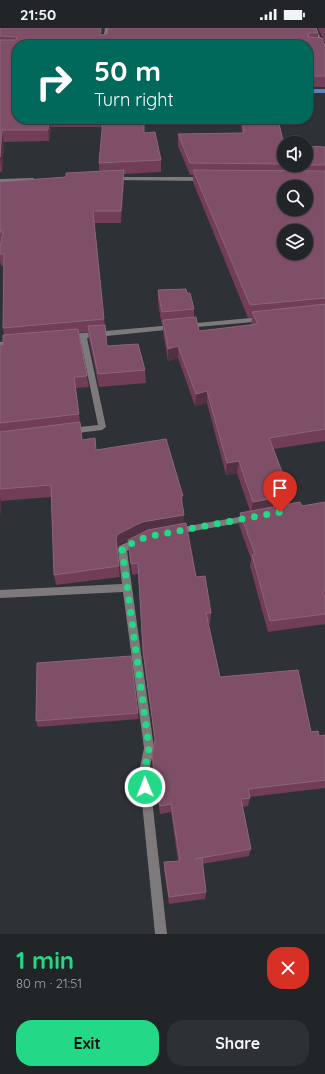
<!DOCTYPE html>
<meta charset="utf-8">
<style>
body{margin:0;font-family:Quicksand,sans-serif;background:#2e3134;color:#f1f3f6;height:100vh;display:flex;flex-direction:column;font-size:15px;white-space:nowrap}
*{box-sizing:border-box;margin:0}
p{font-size:13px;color:#a2a5a8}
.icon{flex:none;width:22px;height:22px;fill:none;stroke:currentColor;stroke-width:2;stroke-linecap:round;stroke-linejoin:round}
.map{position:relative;height:906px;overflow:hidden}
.sheet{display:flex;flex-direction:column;background:#222528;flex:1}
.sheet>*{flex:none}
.hud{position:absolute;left:12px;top:12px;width:301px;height:84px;border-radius:16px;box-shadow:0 1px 3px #0004,0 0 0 1px #3f4245;background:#00695c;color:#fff;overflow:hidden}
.tools{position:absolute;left:277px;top:108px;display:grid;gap:8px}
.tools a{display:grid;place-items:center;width:36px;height:36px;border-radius:50%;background:#222528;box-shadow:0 1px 3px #0004,0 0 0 1px #3f4245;font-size:20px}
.pin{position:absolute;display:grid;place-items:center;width:34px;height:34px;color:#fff;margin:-41px -17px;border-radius:50% 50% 50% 0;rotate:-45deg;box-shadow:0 0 4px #0007}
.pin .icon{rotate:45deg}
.me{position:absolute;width:44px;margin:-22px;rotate:359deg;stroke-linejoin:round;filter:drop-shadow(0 0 3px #0008)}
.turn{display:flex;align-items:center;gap:14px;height:84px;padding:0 16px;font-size:18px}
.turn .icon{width:52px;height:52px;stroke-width:2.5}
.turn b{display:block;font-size:28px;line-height:34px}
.round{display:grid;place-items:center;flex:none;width:42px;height:42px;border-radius:16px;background:#2e3134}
.headline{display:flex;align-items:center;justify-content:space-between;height:68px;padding:0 16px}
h1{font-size:24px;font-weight:800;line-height:30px;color:#23d886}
.button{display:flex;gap:8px;margin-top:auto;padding:8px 16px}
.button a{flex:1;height:46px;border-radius:16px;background:#23d886;color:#111;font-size:16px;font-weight:800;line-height:46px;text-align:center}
.button a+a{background:#2e3134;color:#f1f3f6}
.status{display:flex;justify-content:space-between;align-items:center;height:28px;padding:0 20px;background:#222528;direction:ltr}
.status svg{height:11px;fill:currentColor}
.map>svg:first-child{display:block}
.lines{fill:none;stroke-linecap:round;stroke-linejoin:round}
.stream{fill:#6181b6;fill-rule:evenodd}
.minor{fill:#7e7a7b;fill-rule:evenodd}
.wall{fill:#723d57}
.shaded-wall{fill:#523143}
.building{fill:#7e4f66;stroke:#8c657a;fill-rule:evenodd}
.route{stroke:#23d886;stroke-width:7;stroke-dasharray:0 12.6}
</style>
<div class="status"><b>21:50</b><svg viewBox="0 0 49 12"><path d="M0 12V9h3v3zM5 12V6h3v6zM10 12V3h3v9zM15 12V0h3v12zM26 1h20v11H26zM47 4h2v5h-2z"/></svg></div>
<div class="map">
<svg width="325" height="906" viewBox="0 0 325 906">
<rect width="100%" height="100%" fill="#2e3135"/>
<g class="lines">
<rect class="stream" x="308" y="61" width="17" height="4"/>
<g class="minor">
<path d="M105 0H109L106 17H102Z"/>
<path d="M312 0H316L325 20V26L323 25Z"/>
<path d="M115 149H203L206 151 203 153 113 152V150Z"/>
<path d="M33 150 36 152 35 153 0 155V151Z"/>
<path d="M262 289 265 291 264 293 186 300 183 298 186 296Z"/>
<path d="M173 297 176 299 175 301 87 310 106 399 102 402 70 406 67 405 66 403 67 401 70 400 98 397 80 310 69 311 66 309 67 307 83 305Z"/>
<path d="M14 313H16L17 315 16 317 0 318V314Z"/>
<path d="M250 487 253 488 254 490 253 492 250 493 177 506 174 505 173 503 174 501 177 500Z"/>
<path d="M137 510 140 511 141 513 140 515 127 523 154 720 149 744 167 906H155L139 744 144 720 123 564 0 570V562L122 556 118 521 119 518Z"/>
</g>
</g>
<g class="wall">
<path d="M0 0 102 7 318 5V10L324 16H325V59H308V17H17V91H144V105L161 132V144L124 146V154L121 195H94L107 318 145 342 146 355 99 359 89 311 88 304 79 305 87 348 89 359 76 360 82 412 96 422 182 477 184 487V495L196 549 211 585 210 595 208 596 220 649 311 704 319 708 325 707V760L249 769 250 770 248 778 243 779 251 821 249 828 202 836 206 864 205 871 169 876 164 841V834L178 833 171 784 160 786 152 736V727L155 714 144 634 138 546 132 547 129 524 128 512 118 517 117 520 120 549 56 557 54 547 51 469 1 473 0 490V317H3L4 307 3 300 4 238H1L0 232V220L1 216H0V154L66 149 99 143V135L103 99H51L49 113 4 114 2 144H0Z"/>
<path d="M318 0H325V15Z"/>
<path d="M240 91H278L284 117V137H306V118L325 119V413L274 421 291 467 289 476 302 478 325 474V596L268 604 250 538 251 531 239 497 240 485 250 483 237 445 226 447 207 375 195 378 178 330 168 333 163 304V297L162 298 158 275V262L187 265 194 281V289L199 303 251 297 252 289 248 290 193 154V147H190L178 118V106L242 105Z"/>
<path d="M138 685 139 691 38 699 36 693Z"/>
</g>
<g class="shaded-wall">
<path d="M101 0H103L101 17 100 6Z"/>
<path d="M49 91H50L51 99 49 113 48 102Z"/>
<path d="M2 102 4 114 2 144 0 129Z"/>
<path d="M124 142V154L121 195V183Z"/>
<path d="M178 318V330L168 333V321Z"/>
<path d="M207 363V375L195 378 196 366Z"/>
<path d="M239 433 237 445 226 447 227 435Z"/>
<path d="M291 467 289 478 251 485 253 474Z"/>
<path d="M181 468H183L182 479Z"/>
<path d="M0 469 1 473 0 490Z"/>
<path d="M184 487V498L143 506 118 517 117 521 116 510 118 506 142 494Z"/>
</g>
<g class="building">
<path d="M0 0H101L100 6 101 7 107 6 108 0H316L318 5H309L308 9 322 10 324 16H325V48H308V17H17V91H49L48 102H2L0 129V12H16L17 9 0 8Z"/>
<path d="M103 91H144V105L155 104 161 132 99 135Z"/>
<path d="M242 91H278L284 117V136L190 135 178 106 244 105Z"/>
<path d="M306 118 325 119V137H306Z"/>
<path d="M124 142 121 183H93L104 291 3 300 4 226H0V220L3 204H0V154L66 149V145Z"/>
<path d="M193 142 325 143V270L250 277ZM284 159H306V181H284ZM284 203H306V225H284Z"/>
<path d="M186 261 187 265H190L194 281 162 284 158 262Z"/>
<path d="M325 276V401L269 410 291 467 253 474 239 433 227 435 207 363 196 366 178 318 168 321 163 292 196 289 199 303 258 296 252 284Z"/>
<path d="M105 297 107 318 138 316 145 342 98 346 88 298Z"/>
<path d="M78 301 87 348 74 349 79 386 0 395V317H3V307Z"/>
<path d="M80 394 82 412 95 410 96 422 166 411 183 468H181L184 487 142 494 118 506 116 510 119 538 54 547 51 457 0 461V404Z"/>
<path d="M300 474 302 478 325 474V563L323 564 325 570V586L270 593 252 527 255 526 240 485Z"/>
<path d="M186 495 196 549 205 548 211 585H206L220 649 298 642 311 704 318 703 319 708 325 707V752L248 761 250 770 241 771 251 821 195 831 202 830 206 864 169 869 164 834 180 833 171 776 160 778 152 727 155 711 143 623 138 535 131 536 128 512 148 502Z"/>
<path d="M131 628 138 685 36 693 37 635Z"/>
</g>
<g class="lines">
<path class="route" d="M145 759 144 744 149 720 122 520 146 509 280 484"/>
</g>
</svg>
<div class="tools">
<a><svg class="icon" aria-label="sound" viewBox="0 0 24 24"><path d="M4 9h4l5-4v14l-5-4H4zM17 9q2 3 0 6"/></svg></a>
<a><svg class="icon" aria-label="search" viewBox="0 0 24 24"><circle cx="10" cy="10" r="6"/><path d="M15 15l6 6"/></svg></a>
<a><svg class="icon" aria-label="layers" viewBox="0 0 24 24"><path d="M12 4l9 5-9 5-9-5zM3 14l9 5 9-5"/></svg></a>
</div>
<div class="pin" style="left:280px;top:484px;background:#d93025"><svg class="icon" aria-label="arrive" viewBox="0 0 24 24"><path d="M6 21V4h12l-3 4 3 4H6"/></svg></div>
<svg class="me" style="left:145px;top:759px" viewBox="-20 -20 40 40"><circle r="17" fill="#23d886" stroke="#fff" stroke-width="3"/><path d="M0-11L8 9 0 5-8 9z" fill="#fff"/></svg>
<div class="hud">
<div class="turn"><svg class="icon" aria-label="right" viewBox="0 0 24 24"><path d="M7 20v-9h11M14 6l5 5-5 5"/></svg><div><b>50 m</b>Turn right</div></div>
</div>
</div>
<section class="sheet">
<div class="headline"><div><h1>1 min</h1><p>80 m · 21:51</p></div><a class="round" style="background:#d93025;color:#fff"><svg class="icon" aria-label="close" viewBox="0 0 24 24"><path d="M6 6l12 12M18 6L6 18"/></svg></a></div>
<div class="button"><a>Exit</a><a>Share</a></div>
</section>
